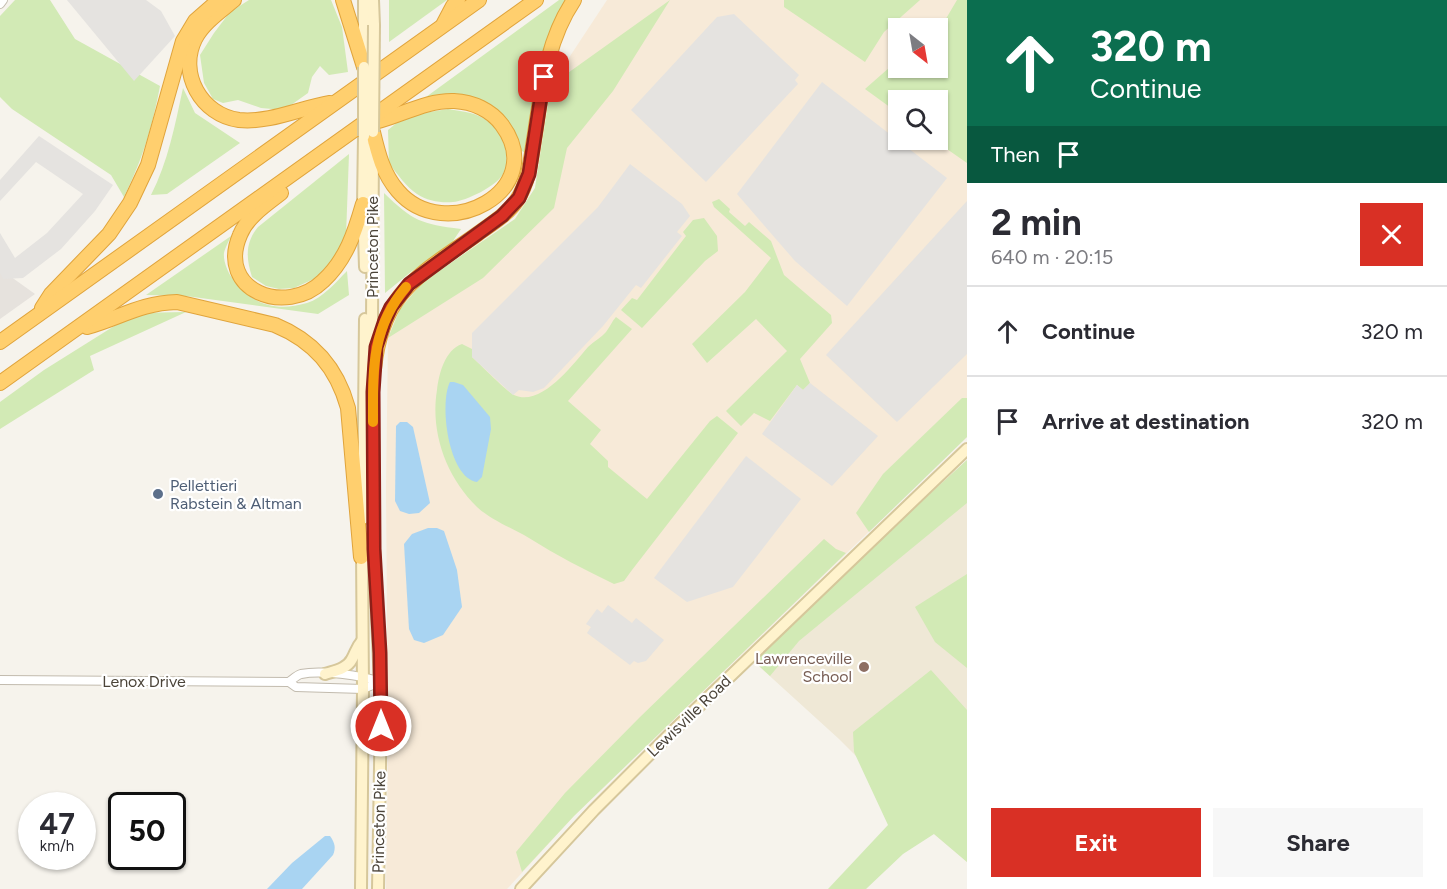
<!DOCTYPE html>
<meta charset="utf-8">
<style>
body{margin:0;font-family:Figtree,sans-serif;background:#f7f7f7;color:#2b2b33;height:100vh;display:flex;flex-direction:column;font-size:22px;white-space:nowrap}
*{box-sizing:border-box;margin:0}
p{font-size:20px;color:#7c7c81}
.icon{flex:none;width:33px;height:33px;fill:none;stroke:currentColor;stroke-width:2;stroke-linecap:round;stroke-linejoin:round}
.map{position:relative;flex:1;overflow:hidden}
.side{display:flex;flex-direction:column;background:#fff;width:480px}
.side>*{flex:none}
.hud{background:#0b6e4f;color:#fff;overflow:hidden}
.needle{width:39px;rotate:149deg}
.tools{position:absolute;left:888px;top:18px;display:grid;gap:12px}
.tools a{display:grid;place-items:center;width:60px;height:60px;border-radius:0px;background:#fff;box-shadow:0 2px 4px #0004;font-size:30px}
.speed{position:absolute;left:18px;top:792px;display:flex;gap:12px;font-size:30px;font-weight:700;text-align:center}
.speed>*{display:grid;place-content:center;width:78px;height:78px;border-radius:50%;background:#fff;box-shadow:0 2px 4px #0004;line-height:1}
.speed small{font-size:15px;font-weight:400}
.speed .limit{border:3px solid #111;border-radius:9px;background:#fff;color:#111}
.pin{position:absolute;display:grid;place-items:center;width:51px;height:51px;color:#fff;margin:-26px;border-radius:12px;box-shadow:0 3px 9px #0006}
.me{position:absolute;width:66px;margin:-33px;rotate:0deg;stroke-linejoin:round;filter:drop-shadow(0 0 4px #0008)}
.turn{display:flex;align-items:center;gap:21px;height:126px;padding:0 24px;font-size:27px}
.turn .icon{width:78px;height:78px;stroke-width:2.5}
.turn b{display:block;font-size:42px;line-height:51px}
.then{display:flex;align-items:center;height:57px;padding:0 24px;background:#0003;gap:12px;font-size:22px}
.round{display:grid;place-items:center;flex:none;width:63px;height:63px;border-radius:0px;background:#f7f7f7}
.summary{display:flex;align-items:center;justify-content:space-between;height:102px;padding:0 24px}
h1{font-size:36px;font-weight:700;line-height:45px}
.action{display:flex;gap:12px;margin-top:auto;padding:12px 24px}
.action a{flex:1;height:69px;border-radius:0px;background:#d93025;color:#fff;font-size:24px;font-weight:700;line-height:69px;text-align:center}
.action a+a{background:#f7f7f7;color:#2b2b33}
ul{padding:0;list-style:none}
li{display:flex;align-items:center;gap:18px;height:90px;padding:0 24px;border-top:2px solid #e1e1e2}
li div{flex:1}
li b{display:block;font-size:22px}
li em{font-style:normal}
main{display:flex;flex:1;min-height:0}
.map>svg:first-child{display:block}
.commercial{fill:#f7ead8;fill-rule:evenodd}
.industrial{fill:#e6e2dd}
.education{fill:#efe8d6}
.green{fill:#d2eab5}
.parking{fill:#e5e3e0}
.water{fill:#a9d4f2}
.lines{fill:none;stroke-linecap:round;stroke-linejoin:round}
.street-casing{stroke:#c2bbae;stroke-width:10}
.secondary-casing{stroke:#d6c79b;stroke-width:14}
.highway-casing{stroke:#e0a43c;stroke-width:16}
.street{stroke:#fff;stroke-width:8}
.secondary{stroke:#fff3cd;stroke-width:10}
.highway{stroke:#ffcf6e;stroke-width:14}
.secondary-bridge-casing{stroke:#d6c79b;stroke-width:14;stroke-linecap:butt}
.secondary-bridge{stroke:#fff3cd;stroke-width:10}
.route-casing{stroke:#8d1f18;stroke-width:15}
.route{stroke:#d93025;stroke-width:10}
.slow{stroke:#f59e0b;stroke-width:10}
.service-dot{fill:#5c6f8a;stroke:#fff;stroke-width:2}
.education-dot{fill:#8d6e63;stroke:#fff;stroke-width:2}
.labels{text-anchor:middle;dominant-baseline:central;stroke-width:4.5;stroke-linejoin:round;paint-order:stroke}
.street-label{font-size:16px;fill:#4b4439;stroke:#fff}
.service-label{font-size:16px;fill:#4e5e75;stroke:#fff;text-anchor:start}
.education-label{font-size:16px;fill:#785e54;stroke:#fff;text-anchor:end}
</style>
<main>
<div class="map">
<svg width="967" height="889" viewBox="0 0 967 889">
<rect width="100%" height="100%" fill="#f6f3ec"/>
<path class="commercial" d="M607 0H967V437L574 816 507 889H386L388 741 386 489 388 338 400 309 423 282 515 219 535 188 551 85ZM898 28H938V68H898ZM898 100H938V140H898Z"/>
<path class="industrial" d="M0 269 35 294 0 319Z"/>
<path class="education" d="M967 460V862L934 834 839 739 750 658Z"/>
<g class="green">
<path d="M15 0H50L75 39 160 86C152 128 143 158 124 197L111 175 12 109 0 97V16Z"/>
<path d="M249 0H331L342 27 348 72 329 75 320 66 312 77 308 93 284 110 261 108 238 100 223 103 213 99 204 83 200 55 214 33 230 12Z"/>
<path d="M389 0H447L389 42Z"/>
<path d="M559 0H568L547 38 525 153 519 149C506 96 473 94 426 97Z"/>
<path d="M670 0 613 91 567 148 554 208 483 278 388 338 400 309 423 282 515 219 535 188 551 85Z"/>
<path d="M784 0H920L884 32 865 62 784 7Z"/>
<path d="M957 0H967V163L934 140H938V100H898V113L865 89 898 60V68H938V28H936L944 22Z"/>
<path d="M183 88 195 113 240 143 167 194 151 195C168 162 175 125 183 88Z"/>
<path d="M448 109C460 111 472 112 483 118 501 128 513 154 503 174 497 186 466 201 453 202 441 203 427 201 417 194 406 187 398 174 389 164L388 130 405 116Z"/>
<path d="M349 154 346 236 334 258 316 278 294 288 279 289 266 286 252 277C246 258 245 243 258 227Z"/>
<path d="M384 193C413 221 421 224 461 229L449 247 412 271 385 293Z"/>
<path d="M719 199 730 209 729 212 745 226 749 222 771 241 784 275 831 315 832 323 800 359 810 383 803 390 797 385 770 421 754 413 741 426 726 411 787 351 756 319 707 363 692 344 745 292 771 258 714 207 712 202Z"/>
<path d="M704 218 717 236 718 251 705 261 642 328 621 310 632 298 637 300 686 236 683 232 693 220Z"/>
<path d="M231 236C229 241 225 248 224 253 223 261 228 273 233 279 252 305 276 312 307 303 323 298 336 282 347 271L349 295 318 314 186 296 146 295Z"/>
<path d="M186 312 90 356 94 370 0 429V402L44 370 135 313Z"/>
<path d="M616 317 632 329 568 401 601 430 590 444 608 461V467L647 499 710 421 717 416 738 433 632 570 624 581 614 584C585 570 556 555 529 538 512 528 491 520 477 507 446 477 430 432 437 390 439 373 445 350 462 344L472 349V357C481 365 506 391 514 395 541 408 573 364 588 347 594 341 601 338 606 332 610 327 612 321 616 317Z"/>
<path d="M962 398H967V437L869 532 856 513 883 474Z"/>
<path d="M967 460V503L799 641 770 676 750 658Z"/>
<path d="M824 539 836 549 846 553 574 816 522 872 516 852 565 793 640 717Z"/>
<path d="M967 574V668L935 642 915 607Z"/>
<path d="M931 670 967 710V862L934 834 903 854 866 889H828L888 825 854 752 853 732Z"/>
</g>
<g class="parking">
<path d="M67 0H146L161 11 175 36 134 81Z"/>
<path d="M734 14 799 75 795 80 798 84 706 182 631 110 717 17Z"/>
<path d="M822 82 947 178 847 306 795 261 737 194Z"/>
<path d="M39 136 113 185 95 211 61 249 23 278 3 279 0 273V233L15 258 47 233 83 194 36 162 0 201V180Z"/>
<path d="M630 164 682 204 690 216 677 232 682 236 641 288 636 285 603 326 544 388 533 392 519 390 513 395 472 357V333L598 207Z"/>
<path d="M967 201V354L897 422 826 355Z"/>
<path d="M810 383 878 436 832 486 762 434 797 385 803 390Z"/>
<path d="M746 456 801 499 733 587 687 602 654 578Z"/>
<path d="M608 605 632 623 636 618 664 640 646 661 638 663 634 661 630 665 587 633 591 627 586 624 597 609 602 613Z"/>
</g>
<g class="water">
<path d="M450 382H454L463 385 490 417 491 429 482 477 477 482C448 478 439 403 450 382Z"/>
<path d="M400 422H407L413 427 430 503 419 513 409 514 400 511 395 501 396 426Z"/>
<path d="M428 528H437L444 531 457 570 462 607 443 635 424 643 414 640 409 629 404 544 412 534Z"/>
<path d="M325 836H330C335 843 336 848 333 855L302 889H267L292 863Z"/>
</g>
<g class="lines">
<g class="street-casing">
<g id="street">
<path d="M0 4 3 0"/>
<path d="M0 680 289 682C293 679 297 675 301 674 321 670 361 675 381 682"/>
<path d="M289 682 296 687 363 689 380 682"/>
</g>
</g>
<g class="secondary-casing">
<g id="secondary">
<path d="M364 0V58"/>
<path d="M373 0 374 25"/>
<path d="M364 136 363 204 365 267"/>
<path d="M373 146 372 325 374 549 381 707 378 889"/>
<path d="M363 519 365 319"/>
<path d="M325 674C334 671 347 669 352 659 356 652 356 648 362 641"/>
<path d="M361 889 363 689 362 550"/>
<path d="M521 889 594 810 671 733 967 449"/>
</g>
</g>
<g class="highway-casing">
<g id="highway">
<path d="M234 0C221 11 203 23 195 39 178 73 201 115 239 120 271 123 300 108 330 103"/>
<path d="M343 0 364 67"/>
<path d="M444 23 453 6 458 0"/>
<path d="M366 124C396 119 423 100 454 101 473 102 491 110 502 125 550 190 445 246 398 191 383 174 378 153 373 132"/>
<path d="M281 193C267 204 247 217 240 235 216 291 286 317 323 281 346 260 355 232 363 204"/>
<path d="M42 308 51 294 109 234 130 203 148 165 183 41 195 21 219 0"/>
<path d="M87 327C120 318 140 303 177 302L275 325C314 341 337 368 348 408L361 557"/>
<path d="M0 342 479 0"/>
<path d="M374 369C382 292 418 276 476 235 491 224 507 215 517 200 530 180 531 156 535 134 542 87 547 40 574 0"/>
<path d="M0 383 536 0"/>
</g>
</g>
<use href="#street" class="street"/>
<use href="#secondary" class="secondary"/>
<use href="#highway" class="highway"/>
<g class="secondary-bridge-casing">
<g id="secondary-bridge">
<path d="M373 132 374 25"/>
<path d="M364 136V67"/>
</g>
</g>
<use href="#secondary-bridge" class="secondary-bridge"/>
</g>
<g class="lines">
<g class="route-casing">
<path id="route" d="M381 726 380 653 374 549 373 392 376 347 385 320 391 307 409 284 502 216 519 198 529 174 544 77"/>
</g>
<use href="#route" class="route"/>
<path class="slow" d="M373 422C373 371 371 328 406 287"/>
</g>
<circle class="service-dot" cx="158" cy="494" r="6"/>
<circle class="education-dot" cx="864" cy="667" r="6"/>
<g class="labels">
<g class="street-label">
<text transform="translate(372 247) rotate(-90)">Princeton Pike</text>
<text x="144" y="681">Lenox Drive</text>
<text transform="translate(689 716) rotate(-44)">Lewisville Road</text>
<text transform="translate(379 822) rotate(-89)">Princeton Pike</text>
</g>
<g class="service-label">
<text x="170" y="485">Pellettieri<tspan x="170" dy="18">Rabstein &amp; Altman</tspan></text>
</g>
<g class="education-label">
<text x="852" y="658">Lawrenceville<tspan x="852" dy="18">School</tspan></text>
</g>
</g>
</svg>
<div class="tools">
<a><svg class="needle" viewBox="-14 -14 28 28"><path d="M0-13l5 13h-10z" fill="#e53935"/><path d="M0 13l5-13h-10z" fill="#7c7c81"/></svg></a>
<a><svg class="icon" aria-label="search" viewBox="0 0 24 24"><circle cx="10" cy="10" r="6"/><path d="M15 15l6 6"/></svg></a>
</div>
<div class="speed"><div>47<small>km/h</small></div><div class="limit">50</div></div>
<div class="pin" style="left:544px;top:77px;background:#d93025"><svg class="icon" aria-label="arrive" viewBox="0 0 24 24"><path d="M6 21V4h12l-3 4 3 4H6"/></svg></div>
<svg class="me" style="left:381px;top:726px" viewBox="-20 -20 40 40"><circle r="17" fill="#d93025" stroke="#fff" stroke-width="3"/><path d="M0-11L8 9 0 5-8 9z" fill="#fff"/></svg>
</div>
<section class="side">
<div class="hud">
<div class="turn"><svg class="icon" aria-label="ahead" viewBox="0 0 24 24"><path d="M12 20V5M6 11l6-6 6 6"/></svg><div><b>320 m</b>Continue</div></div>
<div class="then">Then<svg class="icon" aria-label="arrive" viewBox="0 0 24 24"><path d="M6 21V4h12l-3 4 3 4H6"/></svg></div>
</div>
<div class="summary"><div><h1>2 min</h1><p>640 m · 20:15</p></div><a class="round" style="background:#d93025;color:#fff"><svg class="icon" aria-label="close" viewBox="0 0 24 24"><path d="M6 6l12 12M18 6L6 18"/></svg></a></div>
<ul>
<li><svg class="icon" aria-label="ahead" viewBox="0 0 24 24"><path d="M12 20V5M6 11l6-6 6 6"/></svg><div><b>Continue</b></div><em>320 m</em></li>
<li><svg class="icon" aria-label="arrive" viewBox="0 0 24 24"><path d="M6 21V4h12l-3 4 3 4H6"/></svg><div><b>Arrive at destination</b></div><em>320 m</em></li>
</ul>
<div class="action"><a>Exit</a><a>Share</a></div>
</section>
</main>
